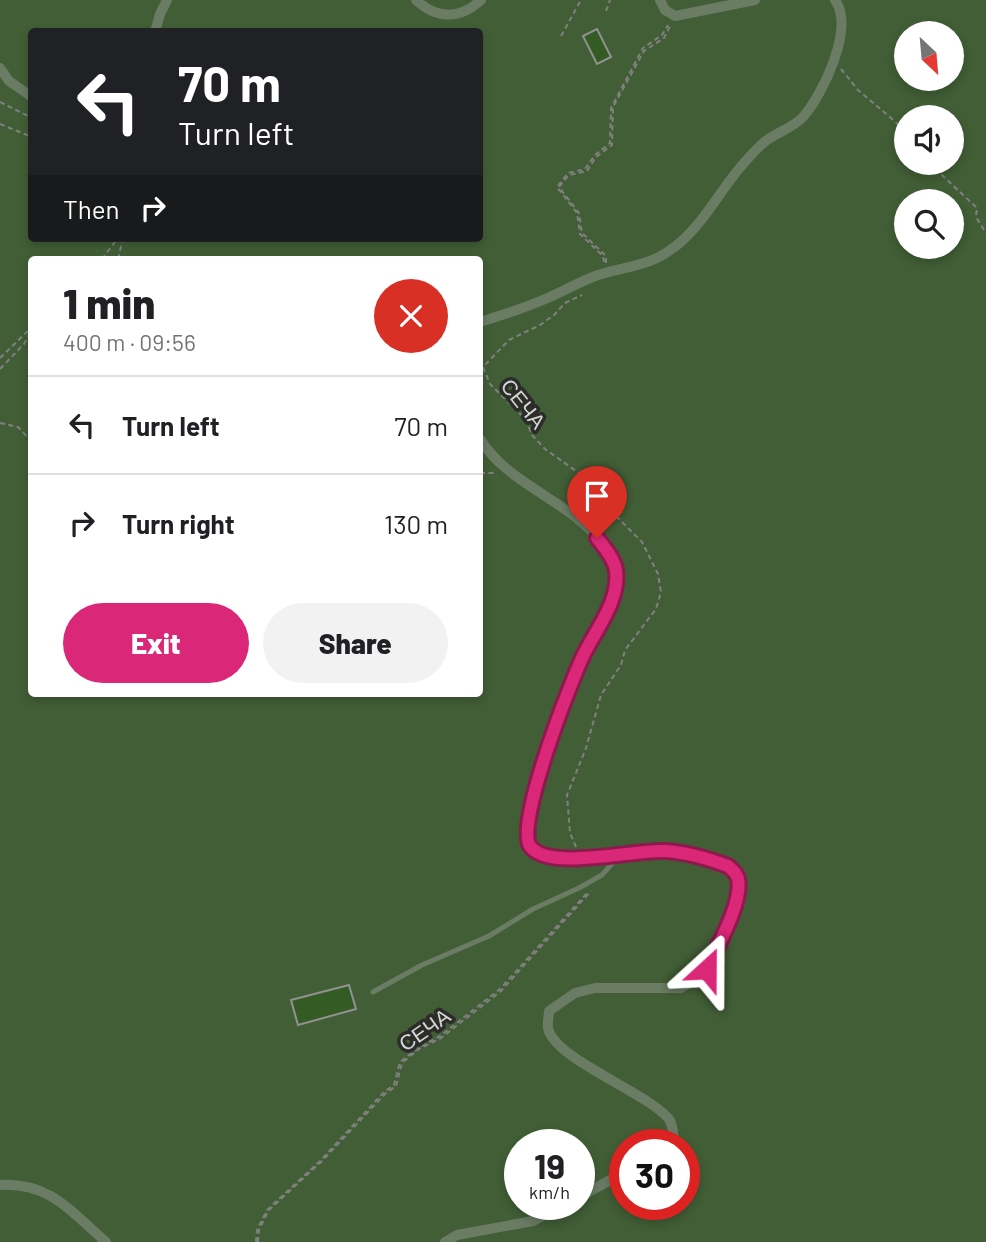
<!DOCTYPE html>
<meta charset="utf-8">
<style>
body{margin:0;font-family:Barlow,sans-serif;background:#f2f2f2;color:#202124;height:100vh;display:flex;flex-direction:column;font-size:26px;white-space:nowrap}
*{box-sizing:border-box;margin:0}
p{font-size:23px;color:#757577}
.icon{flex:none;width:38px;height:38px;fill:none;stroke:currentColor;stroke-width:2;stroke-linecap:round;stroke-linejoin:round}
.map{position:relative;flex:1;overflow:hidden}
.details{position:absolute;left:28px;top:256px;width:455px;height:441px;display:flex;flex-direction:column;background:#fff;border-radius:7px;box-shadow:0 4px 10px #0003}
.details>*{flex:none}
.banner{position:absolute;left:28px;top:28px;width:455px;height:214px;border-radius:7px;box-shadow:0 4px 10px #0003;background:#202124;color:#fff;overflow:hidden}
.needle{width:46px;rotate:154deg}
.tools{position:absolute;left:894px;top:21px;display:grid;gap:14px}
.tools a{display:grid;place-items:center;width:70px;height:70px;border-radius:50%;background:#fff;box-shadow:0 4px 10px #0003;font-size:35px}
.speed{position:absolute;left:504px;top:1129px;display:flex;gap:14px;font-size:35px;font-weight:700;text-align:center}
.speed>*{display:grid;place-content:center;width:91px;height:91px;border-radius:50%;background:#fff;box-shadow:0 4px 10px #0003;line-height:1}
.speed small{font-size:18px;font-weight:400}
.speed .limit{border:10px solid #d22;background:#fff;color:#111}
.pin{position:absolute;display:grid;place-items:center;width:60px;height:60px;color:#fff;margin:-72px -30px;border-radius:50% 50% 50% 0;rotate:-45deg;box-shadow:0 0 7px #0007}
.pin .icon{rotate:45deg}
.me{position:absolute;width:77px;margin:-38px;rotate:24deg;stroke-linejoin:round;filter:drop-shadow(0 0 5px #0008)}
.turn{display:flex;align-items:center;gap:24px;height:147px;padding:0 35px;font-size:32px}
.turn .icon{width:91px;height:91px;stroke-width:2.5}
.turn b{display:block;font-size:49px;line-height:60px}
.then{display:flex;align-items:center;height:66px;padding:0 35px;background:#0003;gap:14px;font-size:26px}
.round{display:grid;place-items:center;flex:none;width:74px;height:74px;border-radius:37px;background:#f2f2f2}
.headline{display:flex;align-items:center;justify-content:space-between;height:119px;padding:0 35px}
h1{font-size:42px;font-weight:800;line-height:52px}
.cta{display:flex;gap:14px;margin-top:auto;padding:14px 35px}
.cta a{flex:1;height:80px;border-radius:42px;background:#db2777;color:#fff;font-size:28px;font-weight:800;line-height:80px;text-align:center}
.cta a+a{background:#f2f2f2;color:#202124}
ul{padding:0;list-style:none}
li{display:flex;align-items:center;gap:21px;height:98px;padding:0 35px;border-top:2px solid #e0e0e0}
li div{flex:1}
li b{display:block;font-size:26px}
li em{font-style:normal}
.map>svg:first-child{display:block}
.green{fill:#415e36;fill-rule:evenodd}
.building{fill:#345b24;stroke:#90928f;stroke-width:2}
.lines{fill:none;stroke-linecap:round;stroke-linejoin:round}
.path{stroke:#80817f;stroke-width:2;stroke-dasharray:5 3.5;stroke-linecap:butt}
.service{stroke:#6a7c64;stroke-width:5}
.minor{stroke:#6a7c64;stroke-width:10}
.route-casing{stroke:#8e194d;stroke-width:18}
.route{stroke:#db2777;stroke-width:12}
.labels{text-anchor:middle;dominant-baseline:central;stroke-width:7;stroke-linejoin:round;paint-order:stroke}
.street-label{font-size:21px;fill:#d3d5d3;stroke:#2c2d2b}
</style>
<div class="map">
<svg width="986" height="1242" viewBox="0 0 986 1242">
<rect width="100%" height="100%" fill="#2c2d2b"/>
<path class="green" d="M0 0H986V1242H0ZM32 32H480V238H32ZM906 33H952V79H906ZM906 117H952V163H906ZM906 201H952V247H906ZM32 259H480V693H32ZM520 1144H579V1204H520ZM625 1144H684V1204H625Z"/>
<g class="building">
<path d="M597 29 611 57 597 64 583 36Z"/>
<path d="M349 985 356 1009 298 1025 291 1000Z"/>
</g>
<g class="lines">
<g class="path">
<path d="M606 11 610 0"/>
<path d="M561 36 581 0"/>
<path d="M841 69 858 90 906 131"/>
<path d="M0 102 32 118"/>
<path d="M0 124 32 137"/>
<path d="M929 163 977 208 976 217 986 233"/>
<path d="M102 259 118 238"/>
<path d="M118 259 123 238"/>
<path d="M604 262 603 256 580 234 577 213 557 187 568 173 585 169 595 155 610 143 611 108 643 48 662 35 668 25"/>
<path d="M606 263V256L582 233 579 213 559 187 569 175 587 171 596 157 612 145 613 107 644 51 664 38 670 26"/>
<path d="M0 358 32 327"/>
<path d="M0 369 24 344 32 330"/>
<path d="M0 423 18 427 32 442"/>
<path d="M480 473H495"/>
<path d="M576 847 570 833 567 795 586 748 601 695 621 665 625 650 656 609 661 592 658 574 642 542 618 518 600 488 545 449 532 435 526 420 490 384 483 367 509 340 540 325 554 315 565 303 582 295"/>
<path d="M256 1242 257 1230 267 1210 320 1161 384 1092 394 1085 400 1062 418 1048 440 1036 500 989 587 893"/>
<path d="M258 1242 259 1230 268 1211 322 1161 385 1094 396 1086 402 1063 419 1049 441 1038 501 991 591 891"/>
</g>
<path class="service" d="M373 992 422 965 489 936 533 909 579 888 602 875 618 857"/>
<g class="minor">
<path d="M416 0C437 20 461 19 481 0"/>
<path d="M660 0 665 10 675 16 755 0"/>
<path d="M155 32 160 14 167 0"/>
<path d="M0 68 9 81 32 97"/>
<path d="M480 322C503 315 527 307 550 297 566 290 581 281 598 275 618 268 640 267 659 257 699 236 716 194 744 163 751 155 759 146 767 140 778 132 794 127 803 117 823 94 855 28 835 0"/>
<path d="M480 439C509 486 569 499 603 545 608 552 614 560 616 568 622 599 595 630 583 656 571 684 514 827 531 848 550 871 636 849 666 851 686 853 709 859 728 866 732 870 737 873 738 879 743 902 717 947 707 969L700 977 681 988H595L575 993 549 1011C549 1016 547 1023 548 1028 554 1059 645 1091 669 1119 673 1125 673 1132 674 1140L669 1144"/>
<path d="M0 1185C50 1182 71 1212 106 1242"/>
<path d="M579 1197 625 1172"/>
<path d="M445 1242 457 1235 533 1221 565 1204"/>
</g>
</g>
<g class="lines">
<g class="route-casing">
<path id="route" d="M597 538C604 547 614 558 616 570 620 600 597 628 584 654 571 681 515 824 530 846 548 872 636 849 665 851 685 852 709 859 728 866 732 870 737 873 738 879 743 902 717 947 707 969"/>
</g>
<use href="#route" class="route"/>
</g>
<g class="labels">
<g class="street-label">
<text transform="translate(524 403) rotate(51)">СЕЧА</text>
<text transform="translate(424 1029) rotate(-35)">СЕЧА</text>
</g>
</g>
</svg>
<div class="tools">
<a><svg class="needle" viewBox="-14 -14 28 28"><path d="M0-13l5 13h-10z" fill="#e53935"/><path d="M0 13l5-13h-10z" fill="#757577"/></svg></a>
<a><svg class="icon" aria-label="sound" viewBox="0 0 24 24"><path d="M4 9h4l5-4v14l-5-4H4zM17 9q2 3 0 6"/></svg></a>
<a><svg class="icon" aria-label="search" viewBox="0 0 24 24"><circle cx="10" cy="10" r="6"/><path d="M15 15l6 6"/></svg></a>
</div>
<div class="speed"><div>19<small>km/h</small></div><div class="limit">30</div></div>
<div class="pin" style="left:597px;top:538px;background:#d93025"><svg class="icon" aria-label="arrive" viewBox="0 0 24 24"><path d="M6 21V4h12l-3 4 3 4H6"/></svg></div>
<svg class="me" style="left:707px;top:969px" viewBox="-20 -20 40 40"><path d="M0-17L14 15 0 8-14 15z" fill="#db2777" stroke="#fff" stroke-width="4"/></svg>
<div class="banner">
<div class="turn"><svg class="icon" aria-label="left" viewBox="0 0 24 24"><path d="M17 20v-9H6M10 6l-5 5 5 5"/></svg><div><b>70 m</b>Turn left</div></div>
<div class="then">Then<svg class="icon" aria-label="right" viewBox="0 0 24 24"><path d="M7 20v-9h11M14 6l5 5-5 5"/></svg></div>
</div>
<section class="details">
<div class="headline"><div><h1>1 min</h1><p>400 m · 09:56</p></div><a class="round" style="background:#d93025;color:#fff"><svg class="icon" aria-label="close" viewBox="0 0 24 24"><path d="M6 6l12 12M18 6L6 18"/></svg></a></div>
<ul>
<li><svg class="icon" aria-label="left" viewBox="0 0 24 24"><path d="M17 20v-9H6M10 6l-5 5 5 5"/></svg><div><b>Turn left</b></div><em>70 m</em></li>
<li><svg class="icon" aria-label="right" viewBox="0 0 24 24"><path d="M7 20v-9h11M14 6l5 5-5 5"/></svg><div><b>Turn right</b></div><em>130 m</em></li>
</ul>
<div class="cta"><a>Exit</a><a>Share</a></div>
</section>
</div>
